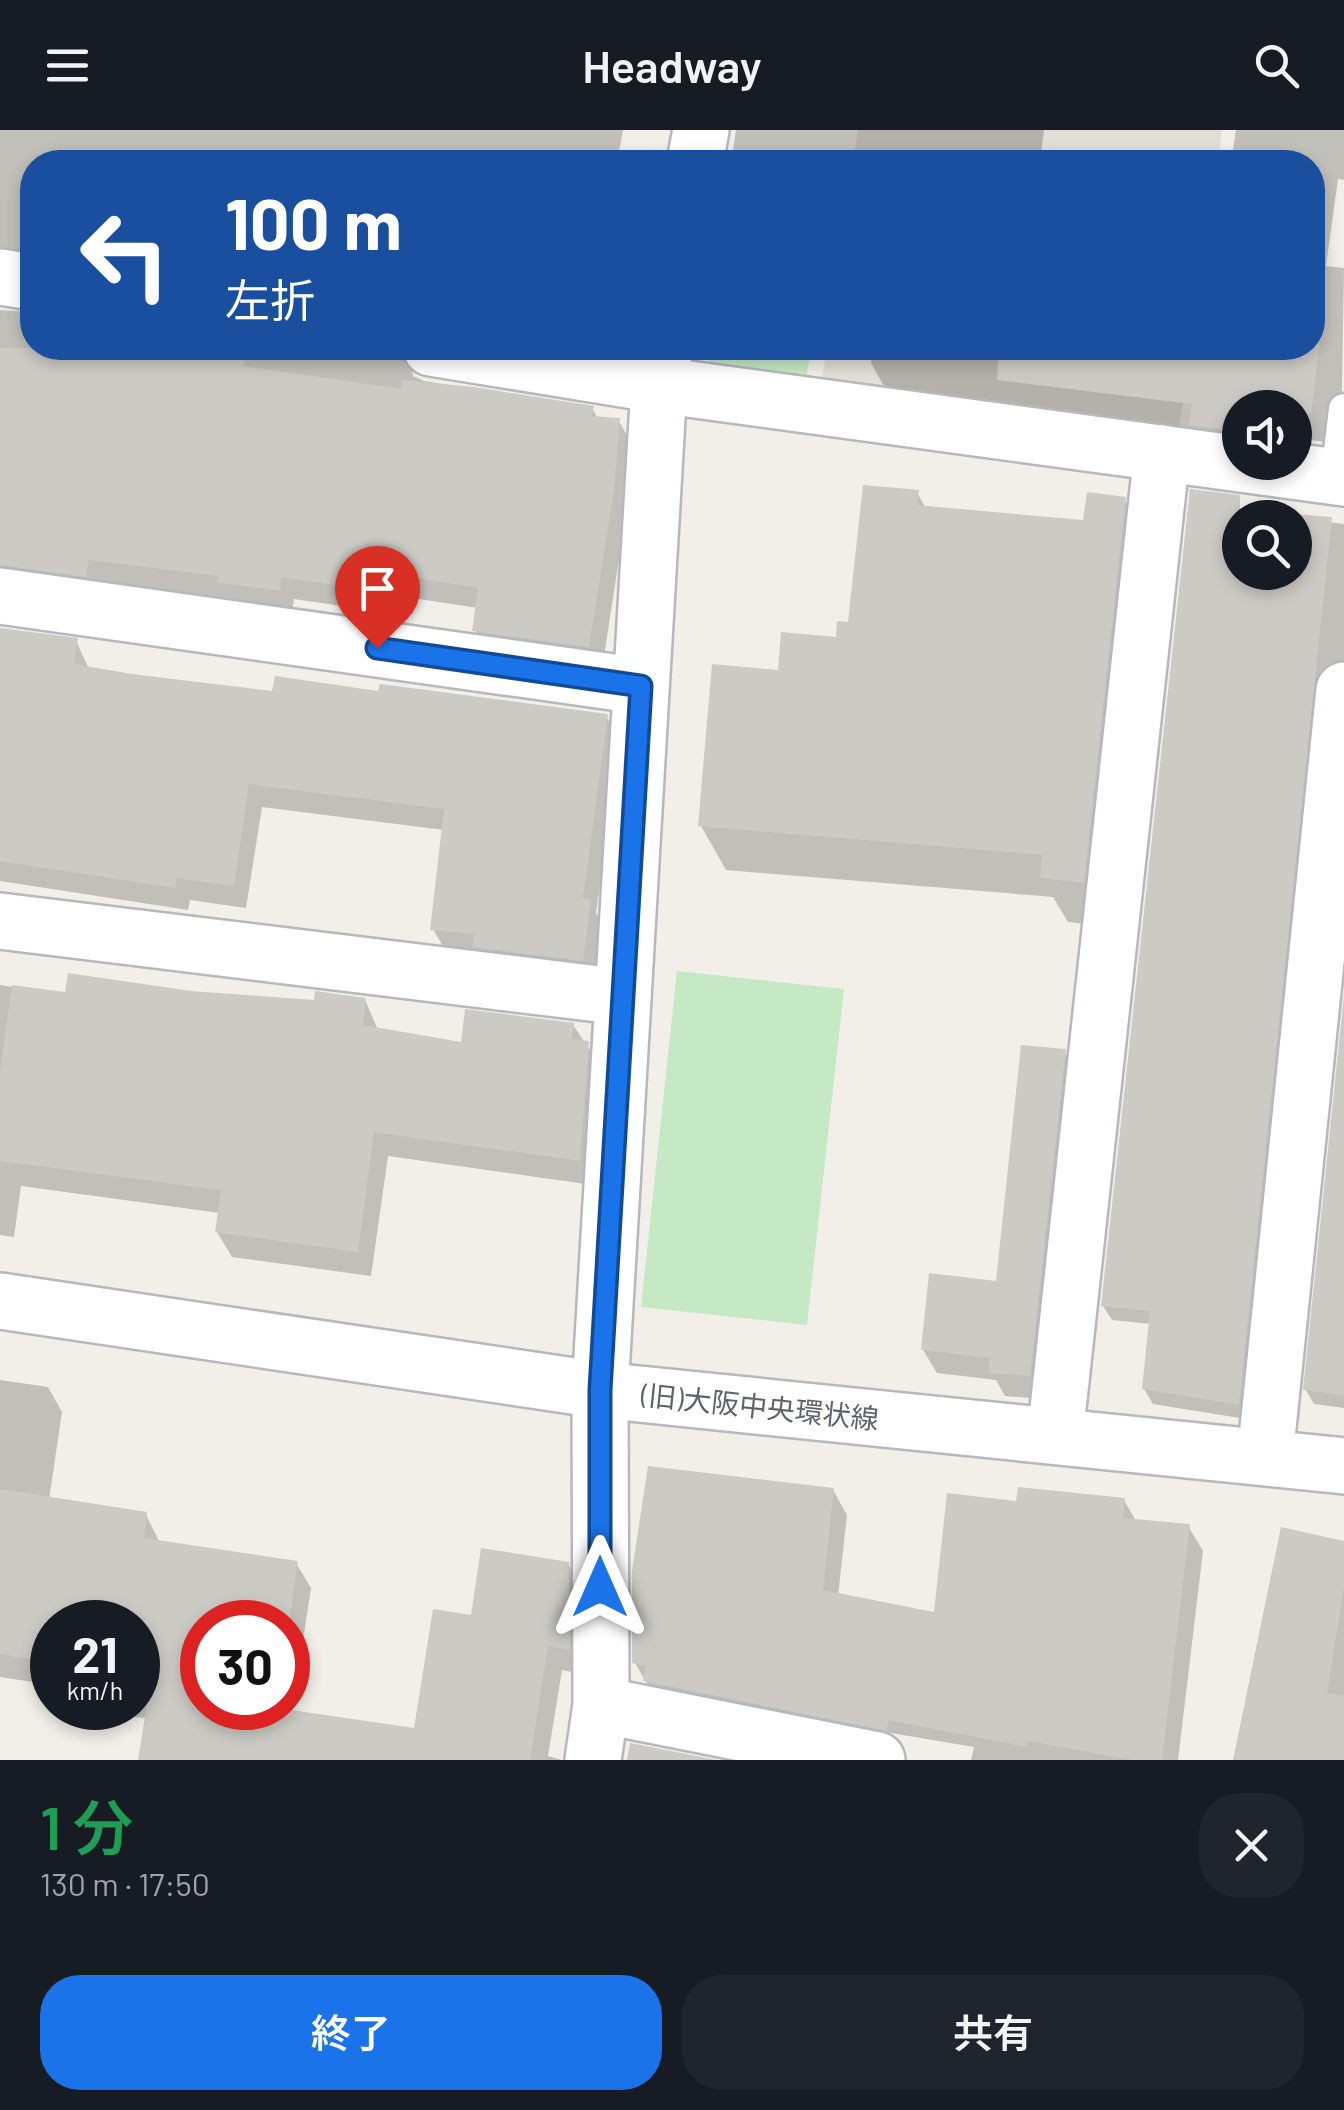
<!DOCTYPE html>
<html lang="ja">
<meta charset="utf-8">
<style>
body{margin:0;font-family:Barlow,"Noto Sans JP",sans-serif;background:#20242c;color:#f1f3f6;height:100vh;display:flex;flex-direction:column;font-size:38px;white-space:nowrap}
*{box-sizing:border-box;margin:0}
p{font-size:32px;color:#9ea1a6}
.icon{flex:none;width:55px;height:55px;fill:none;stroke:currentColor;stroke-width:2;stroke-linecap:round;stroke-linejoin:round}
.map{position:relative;height:1630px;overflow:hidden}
.panel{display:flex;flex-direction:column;background:#171b24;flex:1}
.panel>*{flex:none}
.top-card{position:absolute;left:20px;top:20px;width:1305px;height:210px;border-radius:40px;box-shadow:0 5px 15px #0003;background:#1a4fa0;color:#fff;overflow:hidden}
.buttons{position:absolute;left:1222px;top:260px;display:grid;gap:20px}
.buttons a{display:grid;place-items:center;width:90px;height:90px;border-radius:50%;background:#171b24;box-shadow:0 5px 15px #0003;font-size:50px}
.speed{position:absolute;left:30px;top:1470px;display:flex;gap:20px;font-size:50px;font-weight:700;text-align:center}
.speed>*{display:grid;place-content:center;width:130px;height:130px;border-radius:50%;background:#171b24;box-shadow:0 5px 15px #0003;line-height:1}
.speed small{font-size:25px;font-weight:400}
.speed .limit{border:15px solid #d22;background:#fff;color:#111}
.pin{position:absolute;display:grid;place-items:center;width:85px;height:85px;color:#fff;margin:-102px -42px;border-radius:50% 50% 50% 0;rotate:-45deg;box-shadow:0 0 10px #0007}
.pin .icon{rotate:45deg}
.me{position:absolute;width:110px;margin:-55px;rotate:0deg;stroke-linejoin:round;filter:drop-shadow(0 0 8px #0008)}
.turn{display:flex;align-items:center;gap:35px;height:210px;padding:0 40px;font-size:45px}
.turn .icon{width:130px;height:130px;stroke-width:2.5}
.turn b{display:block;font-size:70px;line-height:85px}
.round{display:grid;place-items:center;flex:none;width:105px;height:105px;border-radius:40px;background:#20242c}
.summary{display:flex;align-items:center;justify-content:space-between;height:170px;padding:0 40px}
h1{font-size:60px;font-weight:600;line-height:75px;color:#1e9e55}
.cta{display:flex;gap:20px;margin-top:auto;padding:20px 40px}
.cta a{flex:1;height:115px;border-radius:40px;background:#1a73e8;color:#fff;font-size:40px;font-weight:600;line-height:115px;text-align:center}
.cta a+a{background:#20242c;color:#f1f3f6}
header{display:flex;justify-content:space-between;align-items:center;height:130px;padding:0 40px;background:#171b24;font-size:45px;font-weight:600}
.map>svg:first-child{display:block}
.education{fill:#e1ded6}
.green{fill:#c5e8c5}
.shadow{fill:#0003;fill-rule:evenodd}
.building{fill:#cccac5;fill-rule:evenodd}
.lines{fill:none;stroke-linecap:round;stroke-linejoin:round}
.service-casing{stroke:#b5b8bc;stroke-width:35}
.minor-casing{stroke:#b5b8bc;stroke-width:60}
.tertiary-casing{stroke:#b5b8bc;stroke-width:60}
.service{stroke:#fff;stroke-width:30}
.minor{stroke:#fff;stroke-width:55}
.tertiary{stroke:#fff;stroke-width:55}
.route-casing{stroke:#114b97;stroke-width:25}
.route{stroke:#1a73e8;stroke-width:18}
.labels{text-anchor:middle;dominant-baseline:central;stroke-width:8;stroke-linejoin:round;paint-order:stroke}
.street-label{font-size:28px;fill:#5f6368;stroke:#fff}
</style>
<header><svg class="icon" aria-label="menu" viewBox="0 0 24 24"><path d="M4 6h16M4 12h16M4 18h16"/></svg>Headway<svg class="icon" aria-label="search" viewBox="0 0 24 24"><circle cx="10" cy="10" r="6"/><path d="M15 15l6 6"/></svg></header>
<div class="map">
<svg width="1344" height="1630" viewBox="0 0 1344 1630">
<rect width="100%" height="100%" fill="#f1efe8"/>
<g class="education">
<path d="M858 0H1222L1218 32H853Z"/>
<path d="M827 218H1191L1178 305 821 253Z"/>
</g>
<g class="green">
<path d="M697 218H811L805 257 722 245Z"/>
<path d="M677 841 844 859 807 1195 641 1177Z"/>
</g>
<g class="shadow">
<path d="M0 0H623L617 32H32V143L0 142Z"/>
<path d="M736 0H1044L1040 32H731Z"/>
<path d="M1236 0H1344V50L1338 49 1326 136 1344 138 1341 314 1295 308V278H1240V315L888 263 871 233 873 218H1312V32H1231Z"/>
<path d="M0 180 32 182V218H425L412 237 413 246 424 251 592 278 598 289 618 290 632 314 626 384 602 539 488 523 475 500 478 478 379 463 376 481 294 469 292 483 233 475 229 468 101 452 98 469 0 461Z"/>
<path d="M917 363 926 378 1086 393 1124 369 1150 414 1108 796 1068 792 1053 767 726 740 701 696 781 543 839 510 851 495Z"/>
<path d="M1240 388V442H1295V388L1344 394V545L1246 1289 1153 1274 1144 1259 1151 1194 1112 1190 1103 1176Z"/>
<path d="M0 500 76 511 89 539 274 564H380L606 586 620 609 596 783 603 795 595 853 446 822 433 799 444 700 262 677 246 778 190 770 188 780 0 751Z"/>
<path d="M0 855 67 865 191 863 316 872 365 870 378 900 463 915 573 895 602 938 593 1055 388 1026 371 1146 232 1127 217 1102 220 1083 21 1056 14 1107 0 1105Z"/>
<path d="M1344 889V1278L1314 1274 1306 1260Z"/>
<path d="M1064 921 1078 945 1043 1269 1005 1266 996 1250 937 1243 923 1220 998 1154Z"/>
<path d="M0 1250 48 1257 62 1282 49 1370 146 1385 160 1413 296 1433 311 1458 292 1582 416 1601 473 1488 568 1434 582 1459 583 1544 562 1540 548 1626 562 1630H140L147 1588 132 1587 127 1578H138V1492H52V1555L0 1547ZM202 1492H288V1578H202Z"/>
<path d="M833 1360 847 1385 838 1466 936 1485 1018 1374 1124 1370 1136 1391 1188 1396 1203 1421 1178 1630H971L974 1617 826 1592 660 1576 635 1533Z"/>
<path d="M1344 1413V1630H1236Z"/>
</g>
<g class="building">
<path d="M1312 207 1320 208 1311 284 1295 282V278L1240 275V302L1189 295 1192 274 997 250 999 218H1312Z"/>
<path d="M0 218H247L244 236 401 259 402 250 474 257 594 276 592 286 620 288 614 360 589 517 472 501 478 458 366 440 363 459 281 447 280 461 217 452 218 446 89 430 86 447 0 435Z"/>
<path d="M863 355 919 360 917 375 1083 390 1087 362 1126 367 1084 753 1040 748 1042 725 698 696 712 534 778 540 781 502 836 507 837 491 848 492Z"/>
<path d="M1190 359 1240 365V380L1332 387 1239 1275 1142 1259 1150 1181 1101 1176ZM1240 388H1295V442H1240Z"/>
<path d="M0 498 78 508 74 534 132 544 272 561 275 546 378 561 380 554 608 584 583 768 591 769 583 831 472 817 474 804 430 800 444 679 249 654 234 756 177 748 175 758 0 731Z"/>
<path d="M68 843 191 861 314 870 315 861 366 868 363 895 461 912 465 879 574 893 572 909 589 911 580 1031 374 1002 358 1122 215 1102 221 1060 0 1031V942L12 855 65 862Z"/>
<path d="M1344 865V1265L1303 1260Z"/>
<path d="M1021 915 1066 919 1030 1246 988 1243 990 1228 921 1220 929 1143 996 1151Z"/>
<path d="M648 1336 834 1358 823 1460 934 1482 947 1363 1016 1371 1018 1357 1125 1368 1123 1388 1190 1394 1162 1630H1131L1028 1611 1027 1617 888 1590 887 1601 643 1551 646 1536 632 1533V1441Z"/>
<path d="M0 1359 147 1382 144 1408 298 1431 288 1498V1492H202V1578H278L414 1598 433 1479 471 1485 481 1418 569 1432 570 1520 548 1516 530 1630H138L151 1549 138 1547V1492H52V1533L0 1524Z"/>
<path d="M1281 1397 1344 1411V1458L1327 1563 1344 1566V1630H1233Z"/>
<path d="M630 1613 717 1630H627Z"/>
</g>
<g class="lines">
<g class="service-casing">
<path id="service" d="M1336 346 1344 279"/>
</g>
<g class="minor-casing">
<g id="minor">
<path d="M695 32 701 0"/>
<path d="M0 147 32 152"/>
<path d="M431 218 659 255 1344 348"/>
<path d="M0 466 641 556"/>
<path d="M0 791 623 867"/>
<path d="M1055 1306 1162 323"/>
<path d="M1265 1327 1344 560"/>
<path d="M601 1575 877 1630"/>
<path d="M593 1630 601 1575 600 1260 659 255 665 218"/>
</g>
</g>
<g class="tertiary-casing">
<path id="tertiary" d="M0 1171 600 1260 1344 1336"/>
</g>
<use href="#service" class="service"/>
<use href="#minor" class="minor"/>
<use href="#tertiary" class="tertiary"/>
</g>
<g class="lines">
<g class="route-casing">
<path id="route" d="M377 518 641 556 600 1260V1457"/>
</g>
<use href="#route" class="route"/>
</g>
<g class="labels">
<g class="street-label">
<text transform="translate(760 1276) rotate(6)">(旧)大阪中央環状線</text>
</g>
</g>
</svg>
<div class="buttons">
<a><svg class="icon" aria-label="sound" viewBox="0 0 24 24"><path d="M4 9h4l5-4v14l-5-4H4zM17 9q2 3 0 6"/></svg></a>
<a><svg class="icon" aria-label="search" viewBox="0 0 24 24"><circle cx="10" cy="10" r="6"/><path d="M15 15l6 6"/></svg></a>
</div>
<div class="speed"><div>21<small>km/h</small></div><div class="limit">30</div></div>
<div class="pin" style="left:377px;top:518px;background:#d93025"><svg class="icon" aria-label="arrive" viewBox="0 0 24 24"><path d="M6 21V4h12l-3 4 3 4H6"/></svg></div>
<svg class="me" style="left:600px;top:1457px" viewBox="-20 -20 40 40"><path d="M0-17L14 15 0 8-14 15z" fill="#1a73e8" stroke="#fff" stroke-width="4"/></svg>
<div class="top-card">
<div class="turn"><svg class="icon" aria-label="left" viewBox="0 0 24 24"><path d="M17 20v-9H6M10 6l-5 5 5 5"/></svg><div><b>100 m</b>左折</div></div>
</div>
</div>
<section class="panel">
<div class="summary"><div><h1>1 分</h1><p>130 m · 17:50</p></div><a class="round"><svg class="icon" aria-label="close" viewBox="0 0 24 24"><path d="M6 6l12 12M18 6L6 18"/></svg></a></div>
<div class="cta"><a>終了</a><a>共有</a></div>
</section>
